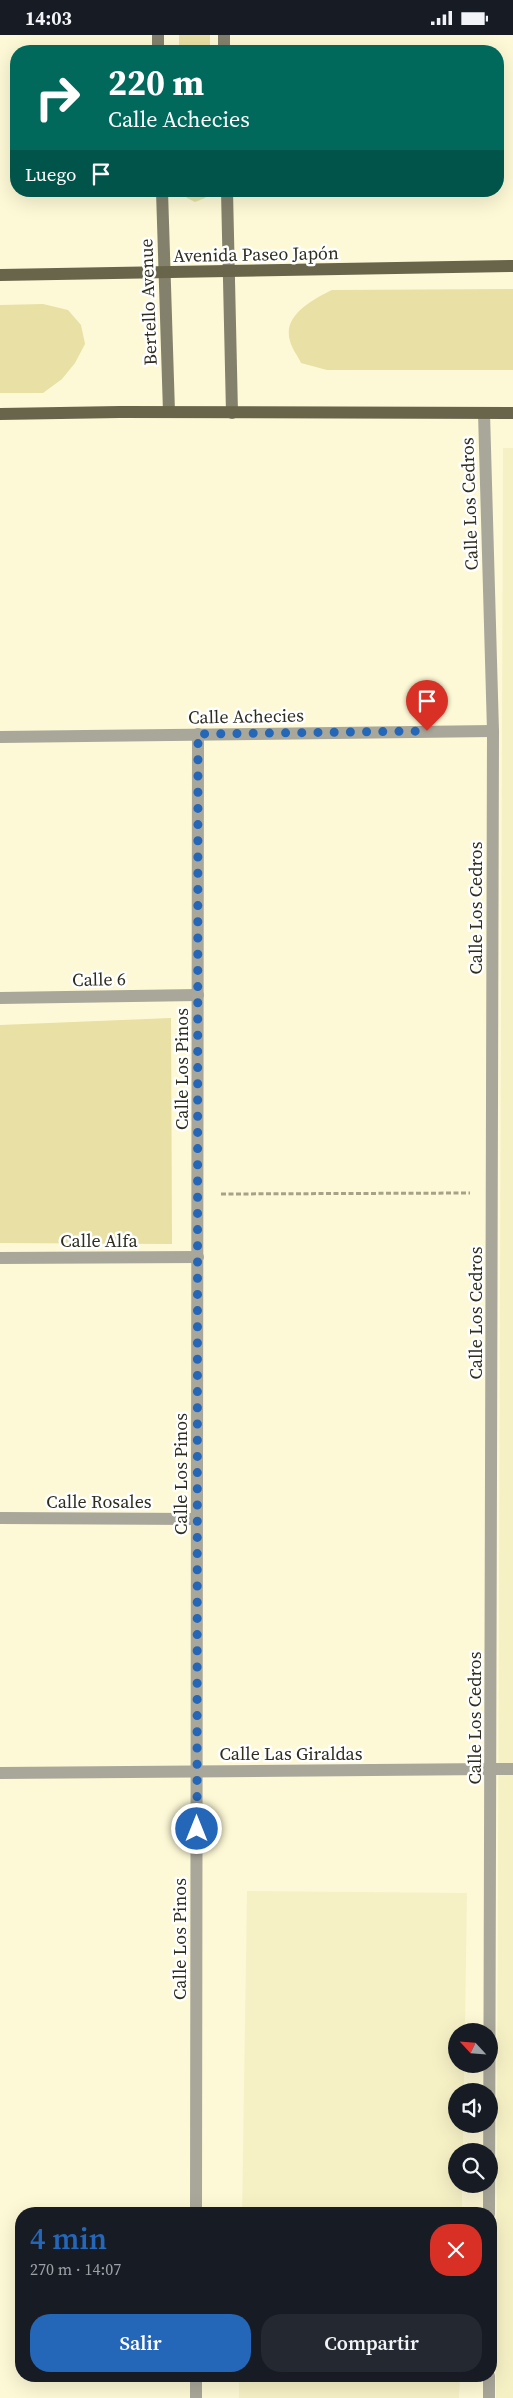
<!DOCTYPE html>
<html lang="es">
<meta charset="utf-8">
<style>
body{margin:0;font-family:"Source Serif 4",serif;background:#242831;color:#f1f3f6;height:100vh;display:flex;flex-direction:column;font-size:19px;white-space:nowrap}
*{box-sizing:border-box;margin:0}
p{font-size:16px;color:#9ea1a6}
.icon{flex:none;width:28px;height:28px;fill:none;stroke:currentColor;stroke-width:2;stroke-linecap:round;stroke-linejoin:round}
.map{position:relative;flex:1;overflow:hidden}
.drawer{position:absolute;left:15px;top:2172px;width:482px;height:175px;display:flex;flex-direction:column;background:#171b24;border-radius:20px;box-shadow:0 5px 20px #0002}
.drawer>*{flex:none}
.top-card{position:absolute;left:10px;top:10px;width:494px;height:152px;border-radius:20px;box-shadow:0 5px 20px #0002;background:#00695c;color:#fff;overflow:hidden}
.needle{width:32px;rotate:296deg}
.fabs{position:absolute;left:448px;top:1988px;display:grid;gap:10px}
.fabs a{display:grid;place-items:center;width:50px;height:50px;border-radius:50%;background:#171b24;box-shadow:0 5px 20px #0002;font-size:25px}
.pin{position:absolute;display:grid;place-items:center;width:42px;height:42px;color:#fff;margin:-51px -21px;border-radius:50% 50% 50% 0;rotate:-45deg;box-shadow:0 0 5px #0007}
.pin .icon{rotate:45deg}
.me{position:absolute;width:55px;margin:-28px;rotate:0deg;stroke-linejoin:round;filter:drop-shadow(0 0 4px #0008)}
.turn{display:flex;align-items:center;gap:18px;height:105px;padding:0 15px;font-size:22px}
.turn .icon{width:65px;height:65px;stroke-width:2.5}
.turn b{display:block;font-size:35px;line-height:42px}
.then{display:flex;align-items:center;height:48px;padding:0 15px;background:#0003;gap:10px;font-size:19px}
.round{display:grid;place-items:center;flex:none;width:52px;height:52px;border-radius:20px;background:#242831}
.headline{display:flex;align-items:center;justify-content:space-between;height:85px;padding:0 15px}
h1{font-size:30px;font-weight:600;line-height:38px;color:#2466b7}
.action{display:flex;gap:10px;margin-top:auto;padding:10px 15px}
.action a{flex:1;height:58px;border-radius:20px;background:#2466b7;color:#fff;font-size:20px;font-weight:600;line-height:58px;text-align:center}
.action a+a{background:#242831;color:#f1f3f6}
.status{display:flex;justify-content:space-between;align-items:center;height:35px;padding:0 25px;background:#171b24;direction:ltr}
.status svg{height:14px;fill:currentColor}
.map>svg:first-child{display:block}
.built{fill:#f6f1c5}
.green{fill:#e8e0a4}
.lines{fill:none;stroke-linecap:round;stroke-linejoin:round}
.path{stroke:#a5a288;stroke-width:3;stroke-dasharray:5 2.5;stroke-linecap:butt}
.lane{stroke:#a9a799;stroke-width:12}
.street{stroke:#a9a799;stroke-width:12}
.secondary{stroke:#83816b;stroke-width:12}
.primary{stroke:#69654b;stroke-width:12}
.route{stroke:#2466b7;stroke-width:9;stroke-dasharray:0 16.2}
.labels{text-anchor:middle;dominant-baseline:central;stroke-width:5;stroke-linejoin:round;paint-order:stroke}
.street-label{font-size:18px;fill:#2e2d1f;stroke:#fff}
</style>
<div class="status"><b>14:03</b><svg viewBox="0 0 49 12"><path d="M0 12V9h3v3zM5 12V6h3v6zM10 12V3h3v9zM15 12V0h3v12zM26 1h20v11H26zM47 4h2v5h-2z"/></svg></div>
<div class="map">
<svg width="513" height="2363" viewBox="0 0 513 2363">
<rect width="100%" height="100%" fill="#fdf9d6"/>
<g class="built">
<path d="M503 413H513V2363H496Z"/>
<path d="M247 1856 467 1858 465 1996H456V2029H464V2056H456V2089H463V2116H456V2149H462V2179H242Z"/>
<path d="M239 2341H460L459 2363H239Z"/>
</g>
<g class="green">
<rect x="179" y="0" width="31" height="16"/>
<path d="M183 156H210L205 163 195 167 187 163Z"/>
<path d="M513 254V335H327L301 328C298 321 292 314 290 306 282 280 314 264 332 255Z"/>
<path d="M43 269 68 275 81 290 85 309 75 328 62 344 43 358H0V270Z"/>
<path d="M171 983 172 1209 0 1208V990Z"/>
</g>
<g class="lines">
<path class="path" d="M221 1159 470 1158"/>
<path class="lane" d="M491 1734H513"/>
<g class="street">
<path d="M484 378 493 696 489 2179"/>
<path d="M0 702 493 696"/>
<path d="M0 963 198 960"/>
<path d="M0 1223 198 1222"/>
<path d="M0 1483 197 1484"/>
<path d="M0 1738 491 1734"/>
<path d="M196 2179 198 699"/>
<path d="M196 2363V2341"/>
<path d="M489 2363V2341"/>
</g>
<g class="secondary">
<path d="M158 0V16"/>
<path d="M224 0V16"/>
<path d="M162 156 169 377"/>
<path d="M227 156 232 378"/>
</g>
<g class="primary">
<path d="M0 240 513 231"/>
<path d="M0 379 120 377 513 378"/>
</g>
</g>
<g class="lines">
<path class="route" d="M197 1794 198 699 427 696"/>
</g>
<g class="labels">
<g class="street-label">
<text transform="translate(256 219) rotate(-1)">Avenida Paseo Japón</text>
<text transform="translate(148 267) rotate(-92)">Bertello Avenue</text>
<text transform="translate(469 469) rotate(-92)">Calle Los Cedros</text>
<text transform="translate(246 681) rotate(-1)">Calle Achecies</text>
<text transform="translate(475 873) rotate(-90)">Calle Los Cedros</text>
<text transform="translate(99 944) rotate(-1)">Calle 6</text>
<text transform="translate(181 1034) rotate(-90)">Calle Los Pinos</text>
<text x="99" y="1205">Calle Alfa</text>
<text transform="translate(475 1278) rotate(-90)">Calle Los Cedros</text>
<text transform="translate(180 1439) rotate(-90)">Calle Los Pinos</text>
<text x="99" y="1466">Calle Rosales</text>
<text transform="translate(474 1683) rotate(-90)">Calle Los Cedros</text>
<text x="291" y="1718">Calle Las Giraldas</text>
<text transform="translate(179 1904) rotate(-90)">Calle Los Pinos</text>
</g>
</g>
</svg>
<div class="fabs">
<a><svg class="needle" viewBox="-14 -14 28 28"><path d="M0-13l5 13h-10z" fill="#e53935"/><path d="M0 13l5-13h-10z" fill="#9ea1a6"/></svg></a>
<a><svg class="icon" aria-label="sound" viewBox="0 0 24 24"><path d="M4 9h4l5-4v14l-5-4H4zM17 9q2 3 0 6"/></svg></a>
<a><svg class="icon" aria-label="search" viewBox="0 0 24 24"><circle cx="10" cy="10" r="6"/><path d="M15 15l6 6"/></svg></a>
</div>
<div class="pin" style="left:427px;top:696px;background:#d93025"><svg class="icon" aria-label="arrive" viewBox="0 0 24 24"><path d="M6 21V4h12l-3 4 3 4H6"/></svg></div>
<svg class="me" style="left:197px;top:1794px" viewBox="-20 -20 40 40"><circle r="17" fill="#2466b7" stroke="#fff" stroke-width="3"/><path d="M0-11L8 9 0 5-8 9z" fill="#fff"/></svg>
<div class="top-card">
<div class="turn"><svg class="icon" aria-label="right" viewBox="0 0 24 24"><path d="M7 20v-9h11M14 6l5 5-5 5"/></svg><div><b>220 m</b>Calle Achecies</div></div>
<div class="then">Luego<svg class="icon" aria-label="arrive" viewBox="0 0 24 24"><path d="M6 21V4h12l-3 4 3 4H6"/></svg></div>
</div>
<section class="drawer">
<div class="headline"><div><h1>4 min</h1><p>270 m · 14:07</p></div><a class="round" style="background:#d93025;color:#fff"><svg class="icon" aria-label="close" viewBox="0 0 24 24"><path d="M6 6l12 12M18 6L6 18"/></svg></a></div>
<div class="action"><a>Salir</a><a>Compartir</a></div>
</section>
</div>
